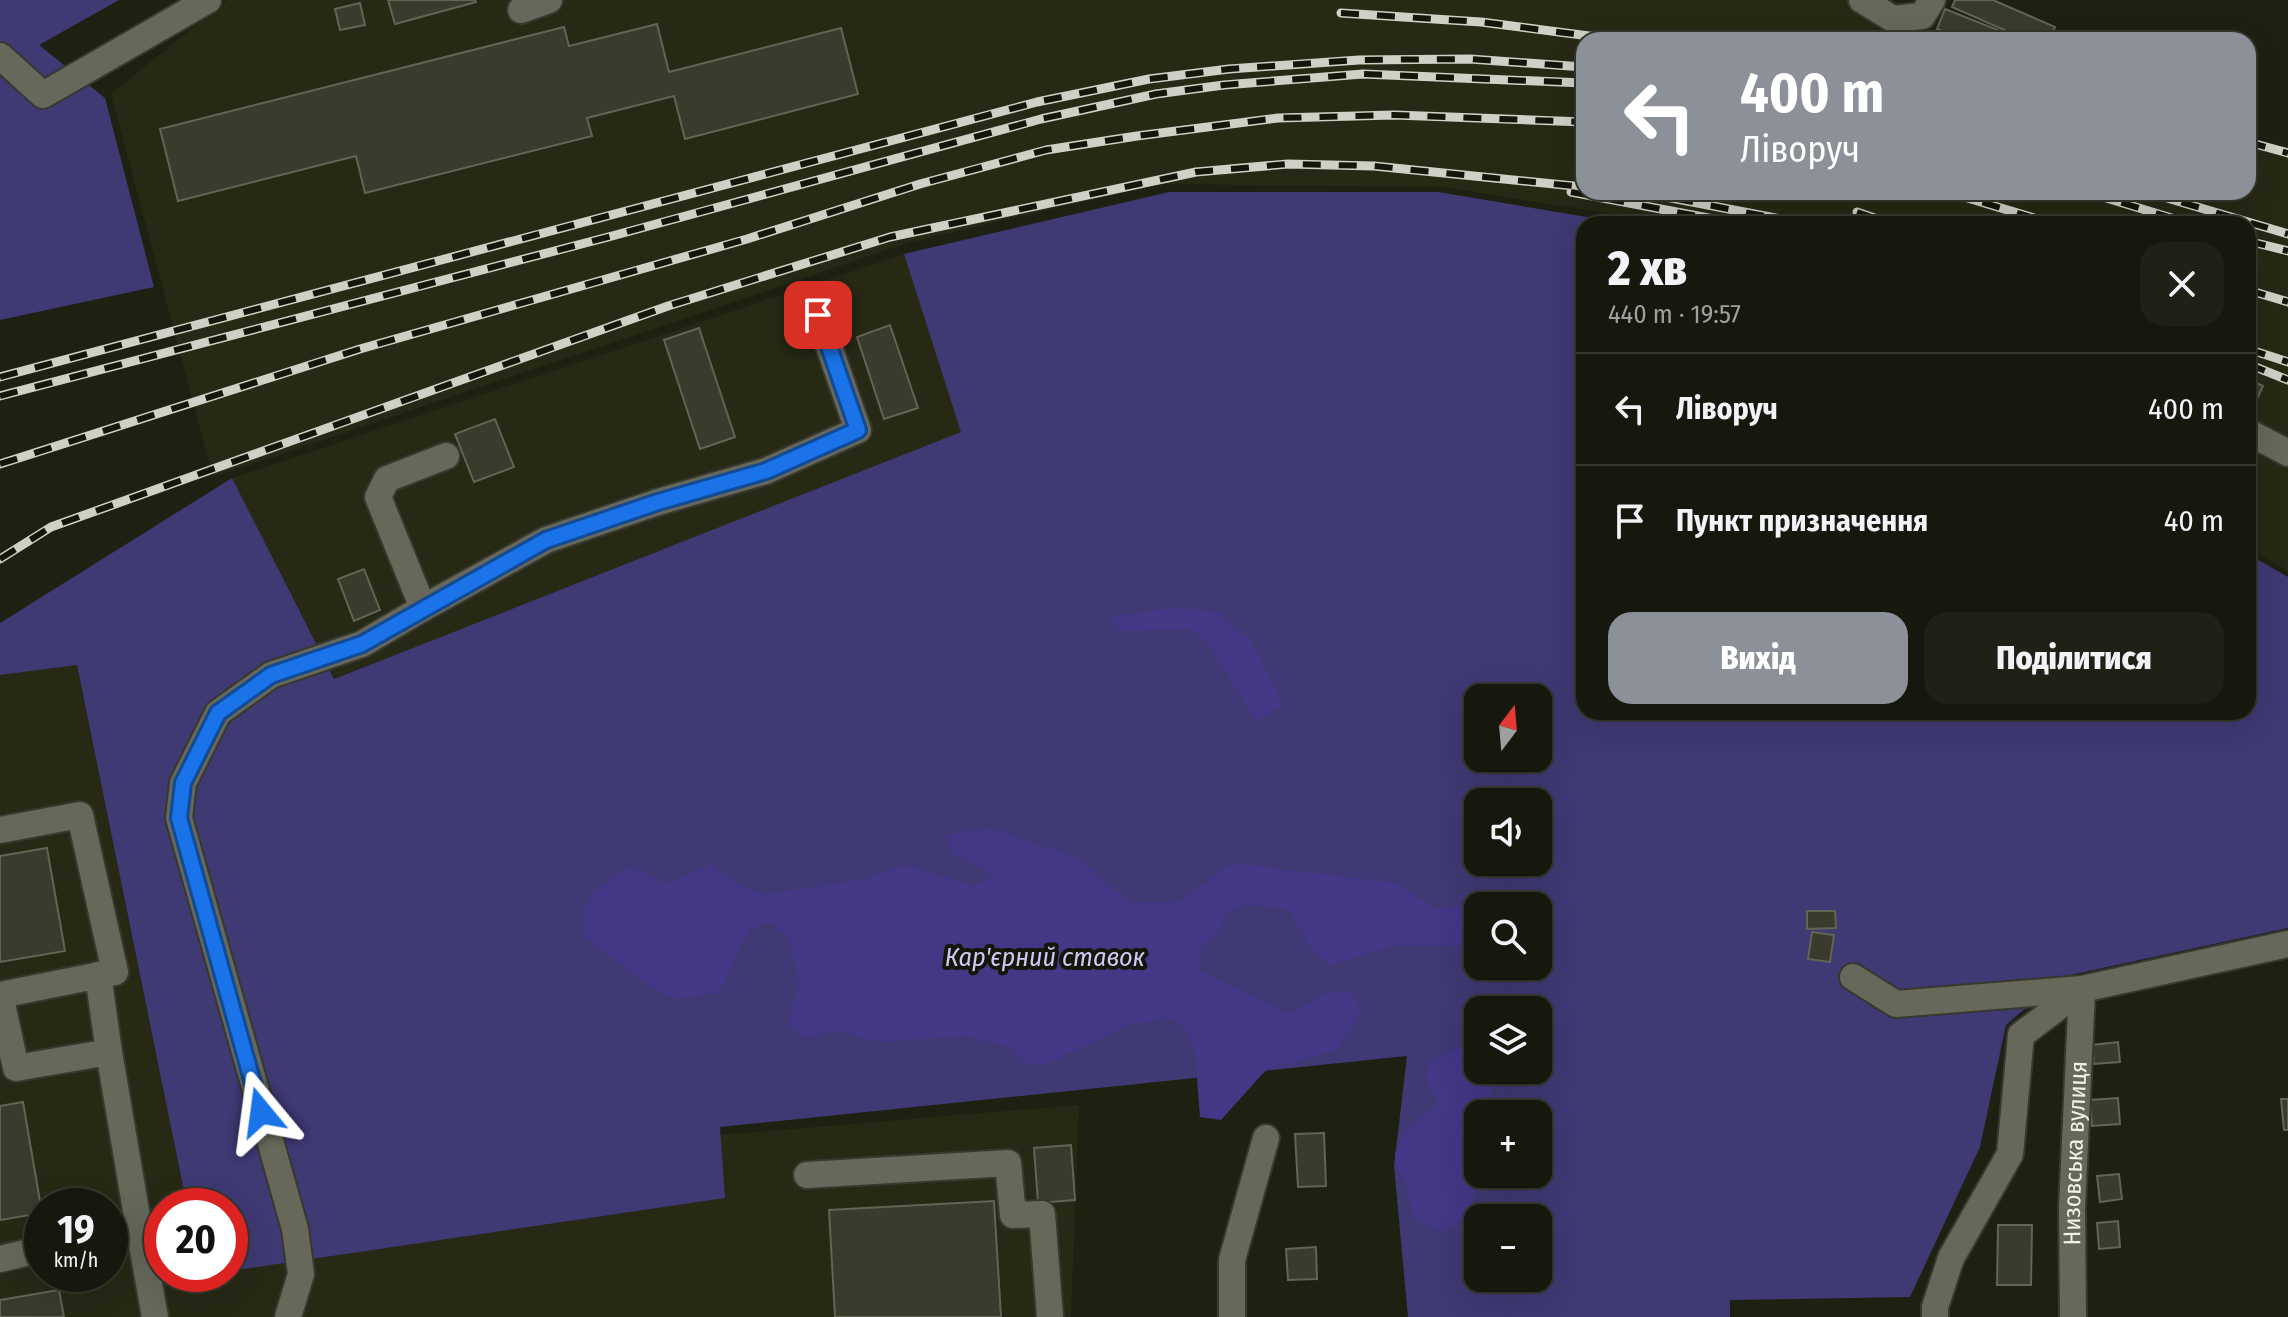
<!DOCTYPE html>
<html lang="uk">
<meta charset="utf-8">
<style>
body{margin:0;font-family:"Fira Sans Condensed",sans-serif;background:#1f2117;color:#f1f3f6;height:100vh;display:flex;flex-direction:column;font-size:30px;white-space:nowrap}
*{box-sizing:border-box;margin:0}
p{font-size:26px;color:#9ea09e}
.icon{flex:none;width:44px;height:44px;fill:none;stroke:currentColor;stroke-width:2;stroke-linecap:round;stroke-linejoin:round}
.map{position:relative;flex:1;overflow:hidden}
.panel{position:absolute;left:1576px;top:216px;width:680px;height:504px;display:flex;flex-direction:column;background:#16180e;border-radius:24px;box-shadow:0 8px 32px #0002,0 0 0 2px #35372e}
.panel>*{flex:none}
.guide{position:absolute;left:1576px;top:32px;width:680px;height:168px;border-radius:24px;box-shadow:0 8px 32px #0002,0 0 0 2px #35372e;background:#8c9099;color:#fff;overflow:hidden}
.needle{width:52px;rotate:16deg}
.buttons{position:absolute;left:1464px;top:684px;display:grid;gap:16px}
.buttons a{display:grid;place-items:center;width:88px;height:88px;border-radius:16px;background:#16180e;box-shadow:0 8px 32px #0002,0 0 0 2px #35372e;font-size:40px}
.speed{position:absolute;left:24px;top:1188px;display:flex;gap:16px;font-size:40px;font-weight:700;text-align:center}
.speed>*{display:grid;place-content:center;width:104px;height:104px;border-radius:50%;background:#16180e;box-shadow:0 8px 32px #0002,0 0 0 2px #35372e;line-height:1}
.speed small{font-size:20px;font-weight:400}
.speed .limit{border:12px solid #d22;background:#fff;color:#111}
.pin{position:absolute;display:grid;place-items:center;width:68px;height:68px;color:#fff;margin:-34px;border-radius:16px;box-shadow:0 4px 12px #0006}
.me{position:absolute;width:88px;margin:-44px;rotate:344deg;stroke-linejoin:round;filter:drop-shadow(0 0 6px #0008)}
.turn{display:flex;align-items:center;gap:28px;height:168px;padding:0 32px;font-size:36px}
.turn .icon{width:104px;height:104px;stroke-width:2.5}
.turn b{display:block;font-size:56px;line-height:68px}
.round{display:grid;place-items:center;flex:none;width:84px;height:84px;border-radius:24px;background:#1f2117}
.headline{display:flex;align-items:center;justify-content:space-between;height:136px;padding:0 32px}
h1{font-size:48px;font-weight:800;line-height:60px}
.cta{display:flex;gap:16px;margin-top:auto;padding:16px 32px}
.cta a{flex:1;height:92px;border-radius:24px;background:#8c9099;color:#fff;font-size:32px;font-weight:800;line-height:92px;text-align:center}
.cta a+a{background:#1f2117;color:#f1f3f6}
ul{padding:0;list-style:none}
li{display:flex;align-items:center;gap:24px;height:112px;padding:0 32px;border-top:2px solid #35372e}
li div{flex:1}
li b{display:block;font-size:30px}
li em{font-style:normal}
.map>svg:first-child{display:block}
.built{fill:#272915;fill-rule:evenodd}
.green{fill:#3f3974;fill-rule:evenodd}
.water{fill:#433786}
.building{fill:#3a3b2d;stroke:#626454;stroke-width:2}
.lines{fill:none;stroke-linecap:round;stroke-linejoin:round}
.minor-casing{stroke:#373830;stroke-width:30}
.minor{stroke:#676859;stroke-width:26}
.rail-casing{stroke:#cfd1c7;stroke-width:9}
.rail{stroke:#151609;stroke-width:6;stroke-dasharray:18;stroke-linecap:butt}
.route-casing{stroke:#114b97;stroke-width:20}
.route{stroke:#1a73e8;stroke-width:14}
.labels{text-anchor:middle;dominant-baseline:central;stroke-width:8;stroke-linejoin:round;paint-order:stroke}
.street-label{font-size:24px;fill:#f1f3ea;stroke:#151609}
.water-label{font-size:26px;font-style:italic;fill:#cbcaf8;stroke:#151609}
</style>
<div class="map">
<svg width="2288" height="1317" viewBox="0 0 2288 1317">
<rect width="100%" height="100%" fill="#1e2012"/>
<g class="built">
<path d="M227 0H1892L1898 4 1901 34 1919 40H1584V192H2248V144L2288 157V571L2248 547V224H1677L1442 187 1160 184 911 242 213 477 111 94Z"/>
<path d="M904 254 962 432 334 679 232 478Z"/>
<path d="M77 665 187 1206H162V1274H230V1271L724 1198 719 1135 1079 1105 1071 1317H0V675ZM42 1206H110V1274H42Z"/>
</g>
<g class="green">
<path d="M0 0H119L39 45 105 98 154 287 0 320Z"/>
<path d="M1169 192H1438L1629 224H1584V712H2248V554L2288 577V928L2061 977 2006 1025 1980 1147 1910 1297 1730 1300V1317H1408L1394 1166 1407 1056 720 1127 725 1198 230 1271V1206H187L77 665 0 675V623L232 478 334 679 961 432 904 254ZM1478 698H1538V758H1478ZM1478 802H1538V862H1478ZM1478 906H1538V966H1478ZM1478 1010H1538V1070H1478ZM1478 1114H1538V1174H1478ZM1478 1218H1538V1278H1478Z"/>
</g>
<g class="water">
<path d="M1180 607 1220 613 1252 642 1283 704 1257 722 1205 640 1191 629 1120 631 1111 616Z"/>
<path d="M989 828 1078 858 1131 903 1179 901 1234 863 1397 883 1434 908 1478 906V933L1464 945 1392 946 1331 966 1312 950 1289 910 1248 905 1228 911 1219 931 1201 947 1200 970 1289 1014 1329 992 1352 991 1361 1011 1337 1050 1266 1070 1221 1120 1200 1117 1195 1053 1187 1030 1169 1018 1128 1025 1045 1065 1024 1064 1010 1047 966 1036 880 1042 837 1031 805 1038 789 1022 799 981 789 938 771 922 749 930 719 993 676 999 656 991 586 938C578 896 595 892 625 868L646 872 664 885 712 864 743 888 765 894 861 880 906 865 974 886 994 875 955 854 944 835Z"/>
<path d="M1465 1046 1478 1070H1481C1492 1087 1495 1095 1486 1114H1478C1478 1134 1480 1159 1479 1176 1479 1193 1463 1229 1443 1230 1433 1230 1423 1223 1414 1218L1406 1184 1395 1164V1153L1406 1130 1436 1105C1436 1094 1431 1091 1428 1081 1420 1058 1449 1053 1465 1046Z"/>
</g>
<g class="building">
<path d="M388 0H475L476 2 395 24Z"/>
<path d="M1955 0H1993L2055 27 2050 40H2027L1952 7Z"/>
<path d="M360 3 365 25 340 30 335 9Z"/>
<path d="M1945 9 1998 30 1994 40H1967L1937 29Z"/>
<path d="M657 24 669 72 841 28 858 94 685 139 674 96 587 118 592 136 365 193 356 156 178 201 160 129 564 27 569 46Z"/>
<path d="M890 325 918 408 884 419 857 337Z"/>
<path d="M699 328 735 437 700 449 664 340Z"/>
<path d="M2248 379 2263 386 2252 410 2248 409Z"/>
<path d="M495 419 514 467 474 482 455 434Z"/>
<path d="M364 569 380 610 354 621 338 579Z"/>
<path d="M47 848 65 951 0 962V856Z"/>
<path d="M1807 911H1835L1836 928 1807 929Z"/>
<path d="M1812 932 1834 935 1830 962 1808 959Z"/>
<path d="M2118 1042 2120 1062 2094 1064 2092 1045Z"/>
<path d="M2118 1098 2120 1124 2092 1126 2090 1100Z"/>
<path d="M2281 1099H2288V1130H2284Z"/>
<path d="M23 1102 42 1213 0 1220V1106Z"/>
<path d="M1324 1133 1326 1186 1298 1187 1295 1134Z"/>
<path d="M1071 1145 1075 1200 1038 1203 1034 1148Z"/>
<path d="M2119 1174 2122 1199 2100 1202 2097 1176Z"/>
<path d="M994 1201 1001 1317H835L829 1210Z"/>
<path d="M2118 1221 2120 1247 2099 1249 2097 1223Z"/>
<path d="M1998 1225H2032L2031 1285H1997Z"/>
<path d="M1316 1247 1317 1279 1288 1280 1286 1249Z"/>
<path d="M59 1290 64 1317H0V1300Z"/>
</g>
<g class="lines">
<g class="minor-casing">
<g id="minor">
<path d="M1862 0 1893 19 1922 16 1932 0"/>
<path d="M521 10 549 0"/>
<path d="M0 56 43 95 208 0"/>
<path d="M2248 432 2288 453"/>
<path d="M423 608 546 540 658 502 766 471 858 430 818 315"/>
<path d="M0 830 80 815 115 972 0 995 16 1068 109 1052 139 1228"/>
<path d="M98 975 109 1052"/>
<path d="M1853 977 1896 1004 2082 989 2288 944"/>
<path d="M807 1175 1008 1163 1013 1215 1042 1214 1050 1317"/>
<path d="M110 1235 139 1228 155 1317"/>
<path d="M0 1259 42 1249"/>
<path d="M288 1317 301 1274 295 1229 179 818 183 783 218 713 271 675 362 644 423 608 378 497 387 479 446 456"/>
<path d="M1232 1317V1260L1266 1138"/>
<path d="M1935 1317V1307L1951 1258 2010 1154 2021 1035 2082 989"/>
<path id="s1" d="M2073 1317 2072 1208 2082 989"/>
</g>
</g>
<use href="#minor" class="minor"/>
<g class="rail-casing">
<g id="rail">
<path d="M1341 13 1481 22 1620 40"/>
<path d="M2248 142 2288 153"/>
<path d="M1571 192 1740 224"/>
<path d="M1640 192 1807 224"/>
<path d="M1948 192 2054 224"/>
<path d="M2087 192 2191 224"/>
<path d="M2147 192 2288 234"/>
<path d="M1857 212 1892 224"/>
<path d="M2248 241 2288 251"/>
<path d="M2248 290 2288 302"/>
<path d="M2248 349 2288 362"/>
<path d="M2248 364 2288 380"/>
<path d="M0 377 1037 102 1149 79 1229 69 1359 60 1470 59 1584 67"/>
<path d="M0 396 612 236 1041 119 1156 94 1224 85 1363 74 1584 83"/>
<path d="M0 464 360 349 747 239 920 184 1046 150 1137 136 1278 118 1394 115 1584 122"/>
<path d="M0 559 51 527 668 306 890 237 1196 172 1288 164 1374 166 1584 187"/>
</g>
</g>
<use href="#rail" class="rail"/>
</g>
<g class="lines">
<g class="route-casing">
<path id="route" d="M261 1112 179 818 183 783 218 713 271 675 362 644 546 540 658 502 766 471 858 430 818 315"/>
</g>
<use href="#route" class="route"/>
</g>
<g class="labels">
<g class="street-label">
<text stroke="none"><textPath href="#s1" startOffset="164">Низовська вулиця</textPath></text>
</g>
<g class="water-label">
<text x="1045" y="957">Кар'єрний ставок</text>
</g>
</g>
</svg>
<div class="buttons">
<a><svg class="needle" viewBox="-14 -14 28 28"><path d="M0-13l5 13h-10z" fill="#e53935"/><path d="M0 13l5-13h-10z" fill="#9ea09e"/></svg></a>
<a><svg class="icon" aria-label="sound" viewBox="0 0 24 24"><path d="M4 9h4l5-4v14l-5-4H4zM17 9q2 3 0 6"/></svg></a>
<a><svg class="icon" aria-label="search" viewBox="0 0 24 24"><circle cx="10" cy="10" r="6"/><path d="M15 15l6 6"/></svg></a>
<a><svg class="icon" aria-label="layers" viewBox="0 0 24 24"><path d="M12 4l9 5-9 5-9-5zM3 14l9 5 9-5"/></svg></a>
<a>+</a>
<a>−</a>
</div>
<div class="speed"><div>19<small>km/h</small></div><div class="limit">20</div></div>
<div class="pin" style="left:818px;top:315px;background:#d93025"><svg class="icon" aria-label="arrive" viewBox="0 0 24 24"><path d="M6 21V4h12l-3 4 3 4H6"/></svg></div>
<svg class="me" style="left:261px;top:1112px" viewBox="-20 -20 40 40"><path d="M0-17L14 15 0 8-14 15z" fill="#1a73e8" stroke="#fff" stroke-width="4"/></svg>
<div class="guide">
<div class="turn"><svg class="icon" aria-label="left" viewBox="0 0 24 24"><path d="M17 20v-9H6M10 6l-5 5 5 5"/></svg><div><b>400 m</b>Ліворуч</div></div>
</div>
<section class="panel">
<div class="headline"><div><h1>2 хв</h1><p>440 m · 19:57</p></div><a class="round"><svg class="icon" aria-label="close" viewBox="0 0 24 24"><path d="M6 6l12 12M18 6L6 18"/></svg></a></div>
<ul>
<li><svg class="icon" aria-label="left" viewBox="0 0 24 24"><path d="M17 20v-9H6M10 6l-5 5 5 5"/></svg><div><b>Ліворуч</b></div><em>400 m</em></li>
<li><svg class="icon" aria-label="arrive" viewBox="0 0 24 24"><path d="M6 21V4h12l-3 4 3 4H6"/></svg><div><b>Пункт призначення</b></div><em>40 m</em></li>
</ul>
<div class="cta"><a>Вихід</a><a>Поділитися</a></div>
</section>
</div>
